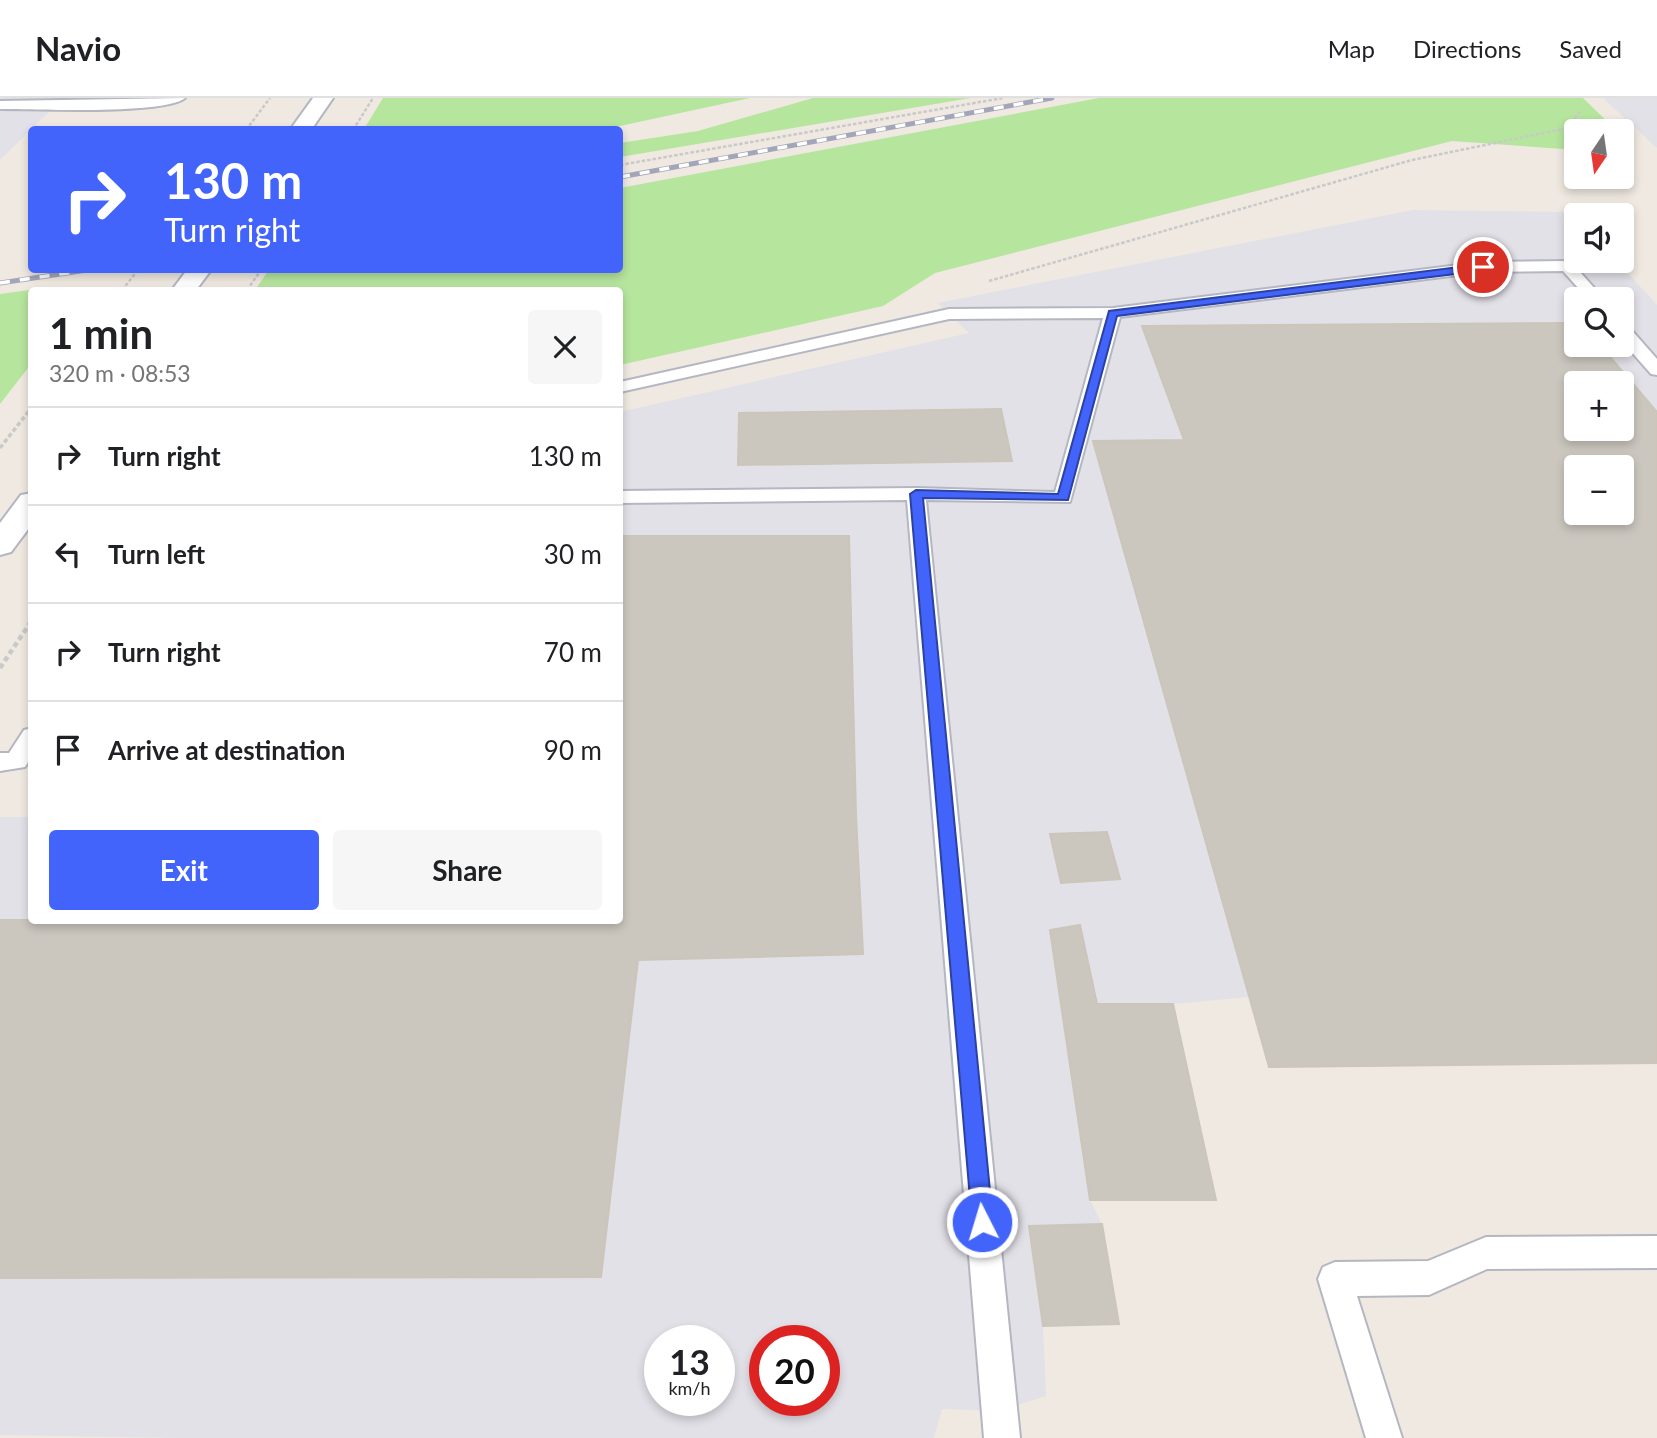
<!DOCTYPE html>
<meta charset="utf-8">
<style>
body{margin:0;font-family:Lato,sans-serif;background:#f6f6f6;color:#202124;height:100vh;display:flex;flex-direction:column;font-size:26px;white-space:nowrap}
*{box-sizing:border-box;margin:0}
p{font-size:23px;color:#757577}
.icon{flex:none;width:38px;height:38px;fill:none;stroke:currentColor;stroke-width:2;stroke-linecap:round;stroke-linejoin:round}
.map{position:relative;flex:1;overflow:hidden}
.details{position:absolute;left:28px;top:189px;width:595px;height:637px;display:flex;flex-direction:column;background:#fff;border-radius:7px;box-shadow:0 4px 10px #0003}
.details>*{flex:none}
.hud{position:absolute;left:28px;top:28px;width:595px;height:147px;border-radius:7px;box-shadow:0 4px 10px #0003;background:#4264fb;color:#fff;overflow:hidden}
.needle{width:46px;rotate:193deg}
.fabs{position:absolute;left:1564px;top:21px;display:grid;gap:14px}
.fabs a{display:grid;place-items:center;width:70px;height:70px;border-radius:7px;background:#fff;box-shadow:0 4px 10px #0003;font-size:35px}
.speed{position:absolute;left:644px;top:1227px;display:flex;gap:14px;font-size:35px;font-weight:700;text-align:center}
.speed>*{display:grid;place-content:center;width:91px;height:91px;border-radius:50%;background:#fff;box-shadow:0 4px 10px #0003;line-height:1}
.speed small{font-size:18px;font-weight:400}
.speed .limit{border:10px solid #d22;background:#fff;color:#111}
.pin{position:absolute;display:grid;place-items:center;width:60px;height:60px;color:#fff;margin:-30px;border:4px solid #fff;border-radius:50%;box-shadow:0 2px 7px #0007}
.me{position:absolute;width:77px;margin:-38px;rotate:355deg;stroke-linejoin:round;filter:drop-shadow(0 0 5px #0008)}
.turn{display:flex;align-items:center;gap:24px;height:147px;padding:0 21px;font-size:32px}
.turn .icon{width:91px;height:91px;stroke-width:2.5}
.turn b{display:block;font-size:49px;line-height:60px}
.round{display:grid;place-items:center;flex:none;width:74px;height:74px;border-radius:7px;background:#f6f6f6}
.head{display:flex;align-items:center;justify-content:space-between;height:119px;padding:0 21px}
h1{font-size:42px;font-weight:700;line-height:52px}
.button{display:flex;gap:14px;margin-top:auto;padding:14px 21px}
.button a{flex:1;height:80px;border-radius:7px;background:#4264fb;color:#fff;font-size:28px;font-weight:700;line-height:80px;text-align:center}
.button a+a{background:#f6f6f6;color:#202124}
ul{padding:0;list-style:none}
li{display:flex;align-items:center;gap:21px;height:98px;padding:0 21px;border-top:2px solid #e0e0e0}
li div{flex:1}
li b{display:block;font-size:26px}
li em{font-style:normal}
header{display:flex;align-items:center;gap:42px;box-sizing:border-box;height:98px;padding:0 35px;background:#fff;border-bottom:2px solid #e0e0e0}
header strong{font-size:33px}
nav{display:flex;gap:38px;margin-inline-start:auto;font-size:24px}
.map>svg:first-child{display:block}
.industrial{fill:#e3e1e8;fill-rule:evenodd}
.green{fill:#b6e59e}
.building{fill:#cbc7bf;stroke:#cbc5ba;stroke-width:2;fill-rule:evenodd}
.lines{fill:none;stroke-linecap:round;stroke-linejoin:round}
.service-casing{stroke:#b4b7c1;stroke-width:4}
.tertiary-casing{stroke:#b4b7c1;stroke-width:4}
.path-far2{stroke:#c9c9c9;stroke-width:2.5;stroke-dasharray:3.5 2;stroke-linecap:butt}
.path-far1{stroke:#c9c9c9;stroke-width:3.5;stroke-dasharray:4.5 2.5;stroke-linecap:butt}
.path{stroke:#c9c9c9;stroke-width:4.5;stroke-dasharray:5 3.5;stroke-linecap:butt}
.service{fill:#fff;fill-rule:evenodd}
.tertiary{fill:#fff;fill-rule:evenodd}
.rail-casing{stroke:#a3a6b8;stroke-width:5}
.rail{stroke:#fff;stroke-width:3.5;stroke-dasharray:10;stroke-linecap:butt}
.route{fill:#4264fb;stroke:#2b41a3;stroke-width:2}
</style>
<header>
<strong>Navio</strong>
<nav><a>Map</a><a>Directions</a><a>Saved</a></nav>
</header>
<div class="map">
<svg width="1657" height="1340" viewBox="0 0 1657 1340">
<rect width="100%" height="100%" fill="#efe9e1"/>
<g class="industrial">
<path d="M0 0H63L0 62Z"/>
<path d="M1603 0H1657V50Z"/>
<path d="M1413 112 1573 114 1577 118V163H1617L1657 207V965L1269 969 1249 899 1174 906 1216 1102H1090L1102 1126 1119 1226 1043 1228 1046 1298 999 1313 942 1311 934 1340H177L0 1337V719H31L32 822H620V314L969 235 937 205ZM1577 201H1622V247H1577ZM1577 285H1622V331H1577ZM1577 369H1622V415H1577ZM660 1242H719V1302H660ZM765 1242H824V1302H765Z"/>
</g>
<g class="green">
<path d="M383 0H750L606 31H364Z"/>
<path d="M813 0H971L620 59V45L698 33Z"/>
<path d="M1099 0H1583L1617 33H1577V52L1452 43 935 175 883 208 620 267V192H255L268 173 278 172H620V90Z"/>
<path d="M36 191 38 192H32L31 266 0 306V196Z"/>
</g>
<g class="building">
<path d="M1577 225V247H1600L1657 314V965L1269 969 1093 343 1184 342 1142 228ZM1577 285H1622V331H1577ZM1577 369H1622V415H1577Z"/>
<path d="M1001 311 1012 363 738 367 739 315Z"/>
<path d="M620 438H849L856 718 863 856 638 862 601 1179 0 1180V822H620Z"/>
<path d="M1107 734 1120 781 1061 785 1050 736Z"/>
<path d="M1080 827 1097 906H1173L1216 1102H1090L1050 832Z"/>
<path d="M1102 1126 1119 1226 1043 1228 1029 1128Z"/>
</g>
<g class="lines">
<g class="service-casing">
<g id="service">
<path d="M185 0C165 17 33 11 0 11V3Z"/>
<path d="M1567 163 1572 165 1604 201H1588L1563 173 1483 174 1120 219 1070 404 926 402 1020 1340H984L907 402 620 405V393L916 390 1055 394 1103 220 949 221 620 294V284L949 211 1113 210 1483 164Z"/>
<path d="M1622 227 1628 228 1657 261V277L1651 276 1622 243Z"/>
<path d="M32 630V658L25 669 0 673V655H9L24 632Z"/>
<path d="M1657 1138V1170L1487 1171 1429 1197 1357 1198 1402 1340H1366L1318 1181 1323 1169 1335 1164 1428 1163 1486 1139Z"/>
</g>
</g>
<g class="tertiary-casing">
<g id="tertiary">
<path d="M313 0H333L311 32H290Z"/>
<path d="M187 172H211L196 192H172Z"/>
<path d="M32 395V426L11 454 0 457V425L21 397Z"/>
</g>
</g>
<g class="path-far2">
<path d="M246 32 270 0"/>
<path d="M353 32 373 0"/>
<path d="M620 67 1003 0"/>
<path d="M989 183 1412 62 1568 30 1580 13"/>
<path d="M122 192 138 172"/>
<path d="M247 192 261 172"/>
</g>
<path class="path-far1" d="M0 350 32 309"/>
<path class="path" d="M0 570 32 522"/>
<use href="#service" class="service"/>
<use href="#tertiary" class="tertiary"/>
<g class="rail-casing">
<g id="rail">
<path d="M620 79 1052 0"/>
<path d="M0 185 87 172"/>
</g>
</g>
<use href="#rail" class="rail"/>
</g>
<path class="route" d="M1483 166 1488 169 1487 172 1117 218 1068 402 923 400 993 1124 990 1131 982 1134 975 1131 972 1124 910 396 916 392 1058 396 1109 213Z"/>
</svg>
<div class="fabs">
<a><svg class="needle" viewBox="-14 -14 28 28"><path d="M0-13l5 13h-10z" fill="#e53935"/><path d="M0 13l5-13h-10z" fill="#757577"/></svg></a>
<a><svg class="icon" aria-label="sound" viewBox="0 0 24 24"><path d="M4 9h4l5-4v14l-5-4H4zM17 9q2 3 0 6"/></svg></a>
<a><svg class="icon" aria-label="search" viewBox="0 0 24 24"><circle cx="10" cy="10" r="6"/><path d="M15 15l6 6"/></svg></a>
<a>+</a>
<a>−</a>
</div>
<div class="speed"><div>13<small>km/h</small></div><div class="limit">20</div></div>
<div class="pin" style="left:1483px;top:169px;background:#d93025"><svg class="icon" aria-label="arrive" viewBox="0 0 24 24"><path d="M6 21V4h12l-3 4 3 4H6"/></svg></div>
<svg class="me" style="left:982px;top:1124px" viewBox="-20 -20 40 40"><circle r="17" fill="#4264fb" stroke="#fff" stroke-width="3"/><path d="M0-11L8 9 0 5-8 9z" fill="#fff"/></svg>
<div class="hud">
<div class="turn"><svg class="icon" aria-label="right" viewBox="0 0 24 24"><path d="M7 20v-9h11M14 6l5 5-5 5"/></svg><div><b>130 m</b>Turn right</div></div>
</div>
<section class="details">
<div class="head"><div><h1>1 min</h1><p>320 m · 08:53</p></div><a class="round"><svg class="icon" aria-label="close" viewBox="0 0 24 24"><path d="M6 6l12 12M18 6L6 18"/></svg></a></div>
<ul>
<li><svg class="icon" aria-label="right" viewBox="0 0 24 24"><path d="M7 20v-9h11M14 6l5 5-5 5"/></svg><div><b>Turn right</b></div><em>130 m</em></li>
<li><svg class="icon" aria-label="left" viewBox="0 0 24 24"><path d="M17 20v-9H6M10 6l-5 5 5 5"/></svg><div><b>Turn left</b></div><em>30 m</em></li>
<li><svg class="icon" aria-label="right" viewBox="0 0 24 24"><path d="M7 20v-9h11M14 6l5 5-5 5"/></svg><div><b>Turn right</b></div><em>70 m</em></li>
<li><svg class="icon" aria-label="arrive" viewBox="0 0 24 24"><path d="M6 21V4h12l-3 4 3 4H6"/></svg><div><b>Arrive at destination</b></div><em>90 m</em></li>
</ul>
<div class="button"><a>Exit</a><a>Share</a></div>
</section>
</div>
